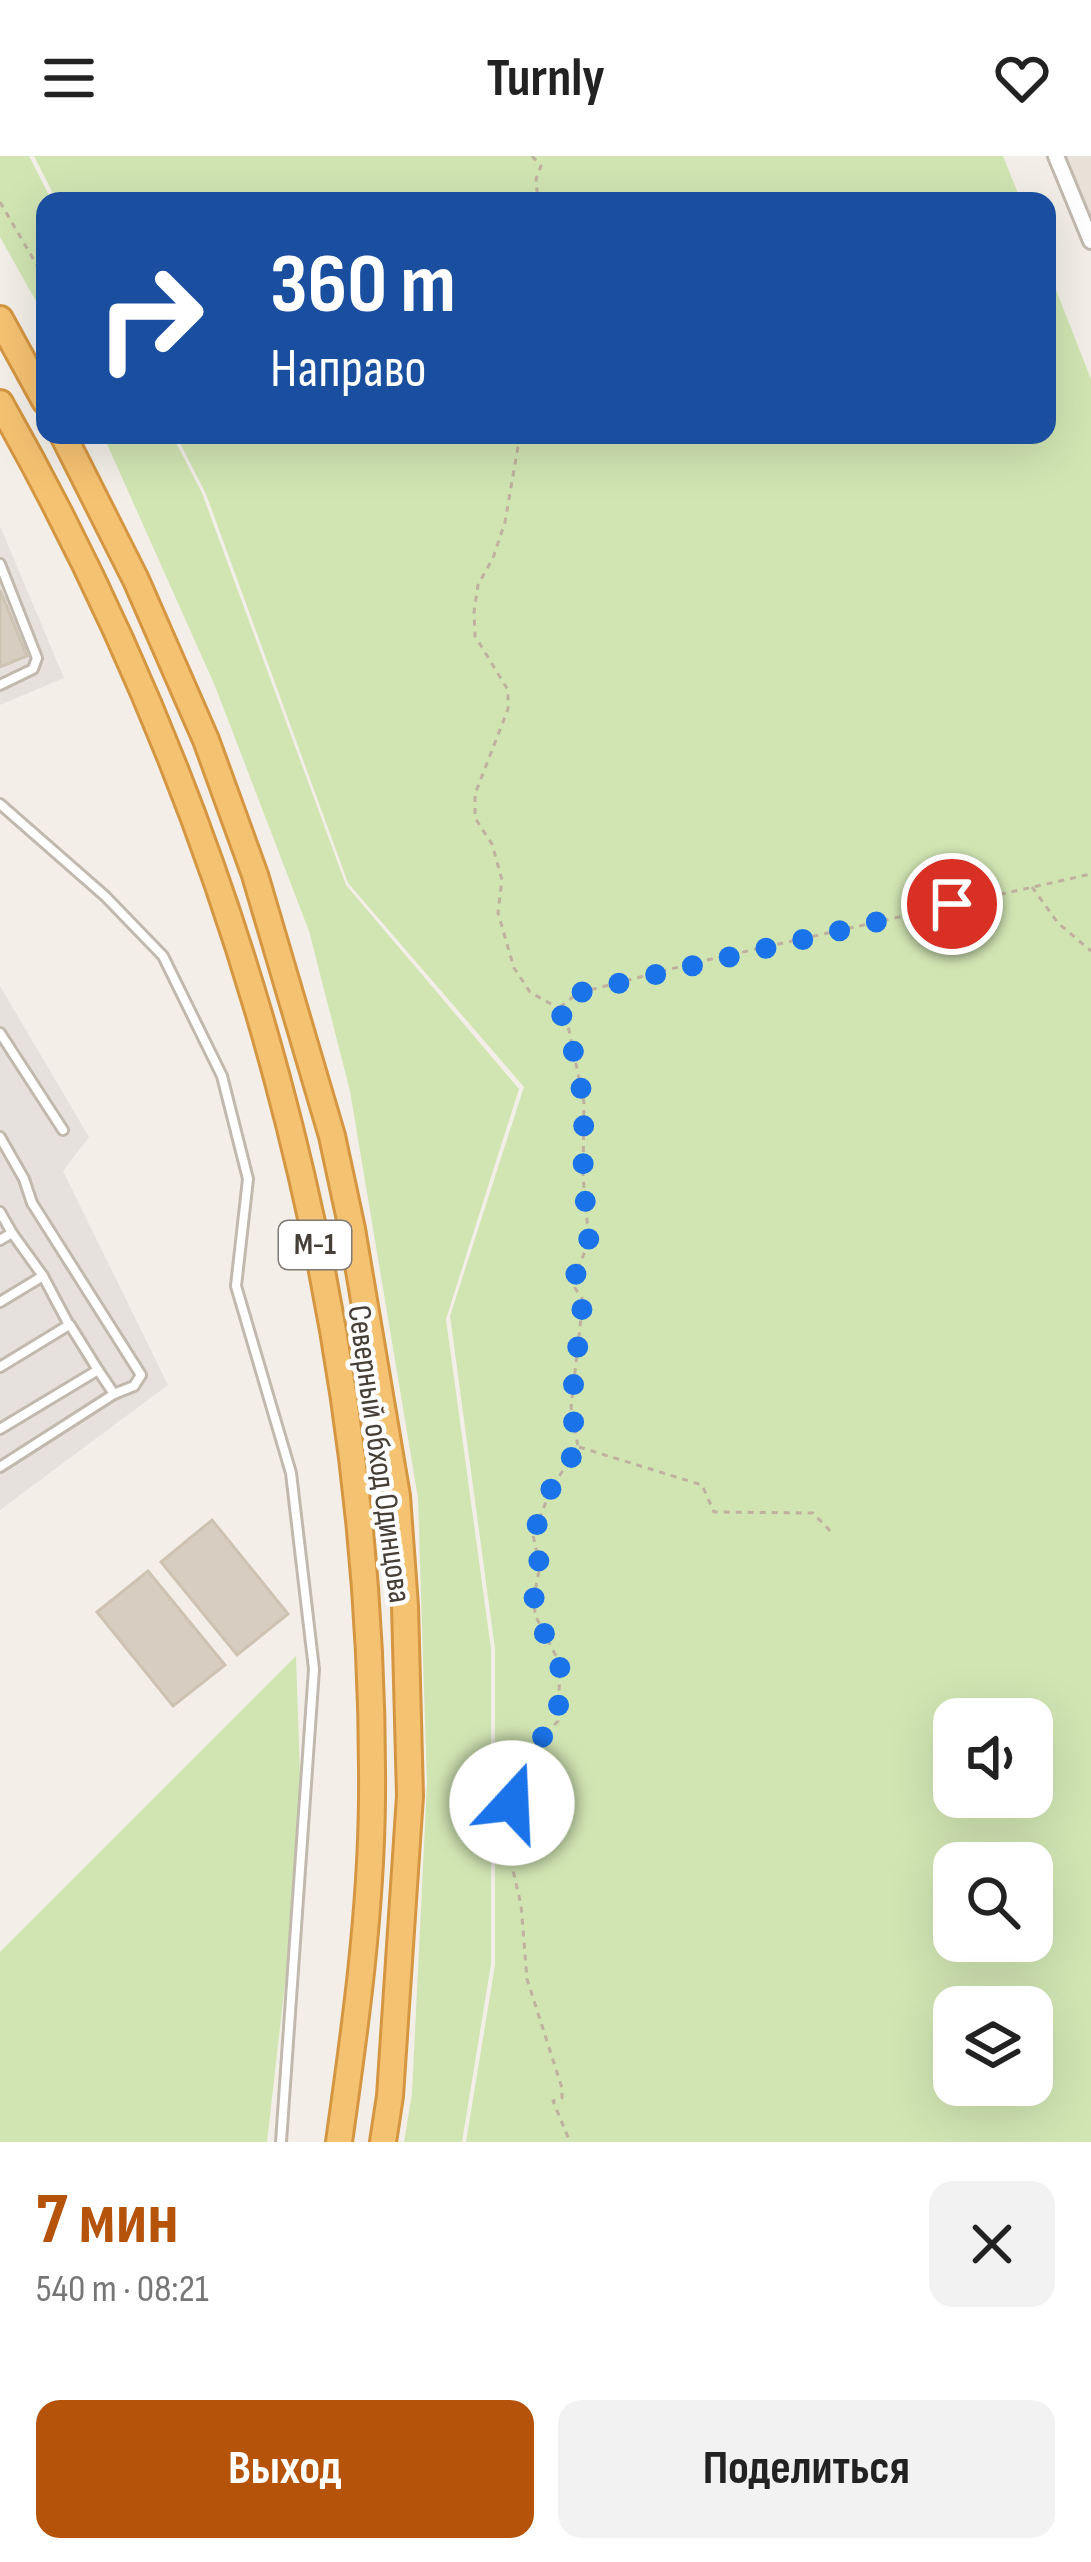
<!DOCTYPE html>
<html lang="ru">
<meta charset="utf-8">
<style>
body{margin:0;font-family:"Sofia Sans Condensed",sans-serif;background:#f2f2f2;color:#222;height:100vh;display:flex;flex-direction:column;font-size:45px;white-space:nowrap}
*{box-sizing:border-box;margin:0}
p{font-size:39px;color:#767676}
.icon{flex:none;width:66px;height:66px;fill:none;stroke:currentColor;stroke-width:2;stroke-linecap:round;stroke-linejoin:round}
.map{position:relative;height:1986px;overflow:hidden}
.sheet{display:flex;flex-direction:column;background:#fff;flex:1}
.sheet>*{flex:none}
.top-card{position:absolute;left:36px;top:36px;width:1020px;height:252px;border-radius:24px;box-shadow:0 12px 48px #0002;background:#1a4fa0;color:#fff;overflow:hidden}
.tools{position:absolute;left:933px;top:1542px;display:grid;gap:24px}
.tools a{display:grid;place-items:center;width:120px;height:120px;border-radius:24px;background:#fff;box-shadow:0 12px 48px #0002;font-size:60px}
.pin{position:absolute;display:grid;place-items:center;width:102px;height:102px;color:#fff;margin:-51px;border:6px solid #fff;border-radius:50%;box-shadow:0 3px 12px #0007}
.me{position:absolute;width:132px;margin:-66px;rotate:20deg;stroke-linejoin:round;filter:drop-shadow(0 0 9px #0008)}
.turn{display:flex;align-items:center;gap:42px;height:252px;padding:0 36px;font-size:54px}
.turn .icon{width:156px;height:156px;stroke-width:2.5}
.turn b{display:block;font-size:84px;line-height:102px}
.round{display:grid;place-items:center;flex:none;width:126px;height:126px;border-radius:24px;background:#f2f2f2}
.headline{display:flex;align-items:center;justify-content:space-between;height:204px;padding:0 36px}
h1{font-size:72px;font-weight:700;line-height:90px;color:#b45309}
.action{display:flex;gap:24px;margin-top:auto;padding:24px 36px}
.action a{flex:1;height:138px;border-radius:24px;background:#b45309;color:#fff;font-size:48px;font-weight:700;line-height:138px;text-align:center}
.action a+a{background:#f2f2f2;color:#222}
header{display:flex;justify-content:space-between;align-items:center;height:156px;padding:0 36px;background:#fff;font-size:54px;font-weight:700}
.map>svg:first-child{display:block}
.residential{fill:#e7e1d7}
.industrial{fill:#e6e1dd}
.green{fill:#d1e5b3;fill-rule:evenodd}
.building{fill:#d7cdc1;stroke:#cec2b2;stroke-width:3}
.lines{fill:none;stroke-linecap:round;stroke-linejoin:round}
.lane-casing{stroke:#c1b9ae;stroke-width:14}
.street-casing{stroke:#c1b9ae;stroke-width:20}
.highway-casing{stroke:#d49641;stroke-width:30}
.path{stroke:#bfb19d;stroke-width:3;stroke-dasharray:6 6;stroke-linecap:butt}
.lane{stroke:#fff;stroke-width:8}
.street{stroke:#fff;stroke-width:14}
.highway{stroke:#f5c271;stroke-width:24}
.route{stroke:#1a73e8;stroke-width:21;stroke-dasharray:0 37.8}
.labels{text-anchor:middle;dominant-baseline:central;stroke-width:9;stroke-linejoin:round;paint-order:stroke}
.shield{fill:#fff;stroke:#7e7973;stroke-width:3}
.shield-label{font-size:30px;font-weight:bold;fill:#463f37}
.street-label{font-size:33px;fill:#463f37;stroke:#fff}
</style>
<header><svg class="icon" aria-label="menu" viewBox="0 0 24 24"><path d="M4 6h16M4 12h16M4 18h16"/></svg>Turnly<svg class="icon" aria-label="heart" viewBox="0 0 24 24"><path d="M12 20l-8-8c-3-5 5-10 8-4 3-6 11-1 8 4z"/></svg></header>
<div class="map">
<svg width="1091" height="1986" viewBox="0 0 1091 1986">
<rect width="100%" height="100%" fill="#f3efe8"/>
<path class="residential" d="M1054 0H1091V97Z"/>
<g class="industrial">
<path d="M0 370 64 522 0 549Z"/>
<path d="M0 830 89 981 63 1015 168 1229 0 1354Z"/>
</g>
<g class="green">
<path d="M0 0H29L52 45H45V161L0 81Z"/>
<path d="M34 0H1003L1021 45H57Z"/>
<path d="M1047 111 1091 223V1986H466L495 1809V1493L450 1160 524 931 348 727 206 338 176 279H1047ZM1032 1563V1641H954V1563ZM954 1707H1032V1785H954ZM954 1851H1032V1929H954Z"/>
<path d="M103 279H172L202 337 346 729 519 933 446 1163 491 1493V1808L462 1986H404L412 1937 427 1628 418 1342 350 935 309 775 215 530Z"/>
<path d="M296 1500 302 1678 267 1986H0V1796Z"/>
</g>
<g class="building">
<path d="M0 434 27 500 0 511Z"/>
<path d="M212 1364 288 1458 237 1499 161 1406Z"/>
<path d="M148 1415 225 1509 173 1550 97 1456Z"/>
</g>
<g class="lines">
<g class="lane-casing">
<g id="lane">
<path d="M0 408 37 502 33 513 0 529"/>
<path d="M0 648 105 740 163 800 222 920 248 1023 236 1130 291 1317 314 1513 281 1986"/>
<path d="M0 877 63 974"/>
<path d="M0 981 24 1023 32 1047 141 1219 134 1230 114 1238"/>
<path d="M0 1056 12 1077 0 1084"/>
<path d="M12 1077 43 1120"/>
<path d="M0 1146 43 1120 69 1169 0 1211"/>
<path d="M70 1169 98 1214"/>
<path d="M0 1273 98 1214 114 1238 0 1311"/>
</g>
</g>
<g class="street-casing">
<path id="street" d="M1056 0 1091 85"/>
</g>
<g class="highway-casing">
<g id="highway">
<path d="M0 163 45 245"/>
<path d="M0 247C238 666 376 1160 372 1643 371 1758 355 1873 339 1986"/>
<path d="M63 279 136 424 206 584 255 719 332 980 352 1073 397 1340 405 1450 410 1640 390 1940 383 1986"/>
</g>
</g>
<g class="path">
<path d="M532 0 541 10 536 23 538 45"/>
<path d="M0 46 45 123"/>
<path d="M520 279 505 366 493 402 478 429 474 456 475 480 508 534V553L475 638V662L492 688 502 724 498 757 514 812 530 836 558 852 569 874 584 947 583 1020 589 1086 576 1117 575 1132 583 1144 571 1251 578 1291 551 1333 533 1379 540 1410 534 1440 535 1459 560 1508 558 1565 522 1603 511 1625 513 1714 521 1749 527 1823 562 1932V1942L553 1945 570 1986"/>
<path d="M1032 731 1058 767 1091 795"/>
<path d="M560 851 578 837 694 807 1091 718"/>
<path d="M579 1291 702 1329 714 1356 813 1357 834 1379"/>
</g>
<use href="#lane" class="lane"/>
<use href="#street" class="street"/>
<use href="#highway" class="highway"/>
</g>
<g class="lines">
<path class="route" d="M512 1647C510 1607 533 1592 558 1565L560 1508 535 1459 534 1440 540 1410 533 1379 551 1333 578 1291 571 1251 583 1144 575 1132 576 1117 589 1086 583 1020 584 947 569 874 558 852 578 837 952 748"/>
</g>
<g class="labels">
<rect class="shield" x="279" y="1065" width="72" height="48" rx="9"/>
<g class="shield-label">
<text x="315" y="1089">М-1</text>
</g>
<g class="street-label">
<text transform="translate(379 1298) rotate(82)">Северный обход Одинцова</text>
</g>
</g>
</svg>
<div class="tools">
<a><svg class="icon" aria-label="sound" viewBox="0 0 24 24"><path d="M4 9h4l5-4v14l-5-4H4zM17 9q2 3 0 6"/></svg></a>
<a><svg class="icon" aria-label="search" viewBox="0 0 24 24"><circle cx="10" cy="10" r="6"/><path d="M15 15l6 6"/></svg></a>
<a><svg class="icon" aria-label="layers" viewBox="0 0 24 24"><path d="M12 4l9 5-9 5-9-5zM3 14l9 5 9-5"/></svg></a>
</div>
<div class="pin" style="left:952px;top:748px;background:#d93025"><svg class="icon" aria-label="arrive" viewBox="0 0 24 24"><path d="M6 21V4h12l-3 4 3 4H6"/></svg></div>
<svg class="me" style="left:512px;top:1647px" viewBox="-20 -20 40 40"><circle r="19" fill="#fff"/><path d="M0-13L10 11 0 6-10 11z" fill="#1a73e8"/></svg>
<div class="top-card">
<div class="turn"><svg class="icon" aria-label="right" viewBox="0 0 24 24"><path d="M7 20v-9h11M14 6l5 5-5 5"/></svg><div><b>360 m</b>Направо</div></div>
</div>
</div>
<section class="sheet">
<div class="headline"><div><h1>7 мин</h1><p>540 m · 08:21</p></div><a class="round"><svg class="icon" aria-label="close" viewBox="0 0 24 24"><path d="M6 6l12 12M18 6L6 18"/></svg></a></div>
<div class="action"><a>Выход</a><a>Поделиться</a></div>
</section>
